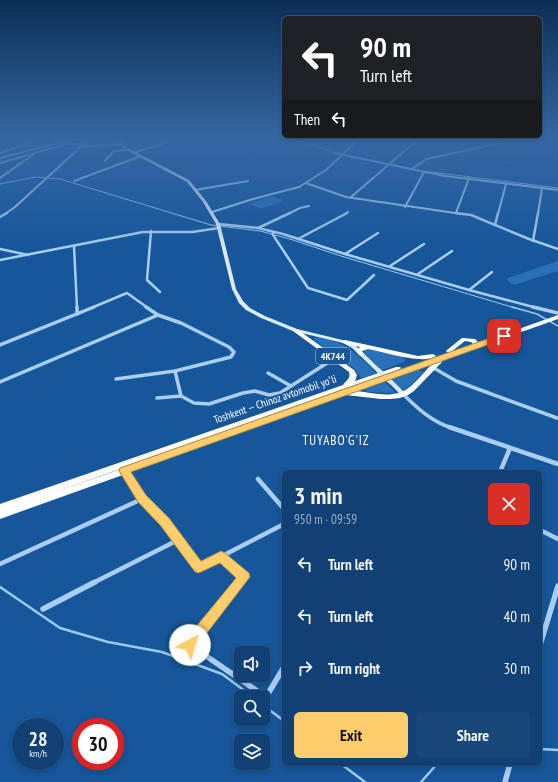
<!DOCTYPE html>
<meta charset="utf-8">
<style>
body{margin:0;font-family:"PT Sans Narrow",sans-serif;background:#194779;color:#f1f3f6;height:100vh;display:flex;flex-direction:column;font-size:15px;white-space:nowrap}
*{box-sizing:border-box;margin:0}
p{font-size:13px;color:#9cafc5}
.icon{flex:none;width:22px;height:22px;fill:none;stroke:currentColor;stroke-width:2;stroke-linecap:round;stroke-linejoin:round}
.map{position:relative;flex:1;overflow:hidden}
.side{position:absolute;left:282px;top:470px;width:260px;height:296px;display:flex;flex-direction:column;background:#104074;border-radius:6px;box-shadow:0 2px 6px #0003,0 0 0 1px #305986}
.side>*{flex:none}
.top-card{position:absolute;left:282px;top:16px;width:260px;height:122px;border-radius:6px;box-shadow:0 2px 6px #0003,0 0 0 1px #305986;background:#202124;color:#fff;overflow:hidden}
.buttons{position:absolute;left:234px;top:646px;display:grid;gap:8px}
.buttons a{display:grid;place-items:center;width:36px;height:36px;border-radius:6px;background:#104074;box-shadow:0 2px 6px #0003,0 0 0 1px #305986;font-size:20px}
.speed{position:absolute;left:12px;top:718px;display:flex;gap:8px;font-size:20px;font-weight:700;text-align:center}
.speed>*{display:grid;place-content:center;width:52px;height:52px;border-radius:50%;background:#104074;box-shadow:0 2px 6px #0003,0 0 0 1px #305986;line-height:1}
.speed small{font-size:10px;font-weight:400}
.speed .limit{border:6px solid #d22;background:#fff;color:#111}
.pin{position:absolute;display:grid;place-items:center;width:34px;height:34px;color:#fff;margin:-17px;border-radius:8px;box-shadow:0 2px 6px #0006}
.me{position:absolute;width:44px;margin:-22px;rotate:39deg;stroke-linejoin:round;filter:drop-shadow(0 0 3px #0008)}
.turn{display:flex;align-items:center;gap:14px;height:84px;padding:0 12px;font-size:18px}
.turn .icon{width:52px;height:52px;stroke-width:2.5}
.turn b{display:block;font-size:28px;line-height:34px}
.then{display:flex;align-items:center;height:38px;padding:0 12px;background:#0003;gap:8px;font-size:15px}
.round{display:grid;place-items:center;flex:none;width:42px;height:42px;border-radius:6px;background:#194779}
.overview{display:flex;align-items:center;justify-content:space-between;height:68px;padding:0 12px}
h1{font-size:24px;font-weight:800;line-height:30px}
.cta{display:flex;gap:8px;margin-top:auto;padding:8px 12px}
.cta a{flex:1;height:46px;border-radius:6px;background:#ffcd6b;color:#111;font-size:16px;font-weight:800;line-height:46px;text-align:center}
.cta a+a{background:#194779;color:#f1f3f6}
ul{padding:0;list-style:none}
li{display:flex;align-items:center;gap:12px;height:52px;padding:0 12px}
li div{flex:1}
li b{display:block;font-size:15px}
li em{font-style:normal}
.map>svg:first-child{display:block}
.green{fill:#2971b7}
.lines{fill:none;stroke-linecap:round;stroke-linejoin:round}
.stream-far2{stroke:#9dcaf5;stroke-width:1}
.stream-far1{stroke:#9dcaf5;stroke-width:1.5}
.stream{stroke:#9dcaf5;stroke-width:2.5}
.street-far4{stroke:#aacef2;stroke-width:2}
.street-far3{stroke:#aacef2;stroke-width:2.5}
.street-far2{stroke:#aacef2;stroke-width:3.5}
.street-far1{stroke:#aacef2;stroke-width:4.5}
.street{stroke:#aacef2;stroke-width:5.5}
.secondary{fill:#d9eafc;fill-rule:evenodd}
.highway{fill:#fff;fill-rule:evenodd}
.secondary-bridge{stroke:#d9eafc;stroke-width:5}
.route{fill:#ffcd6b;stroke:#a68546}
.labels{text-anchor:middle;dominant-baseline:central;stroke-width:4;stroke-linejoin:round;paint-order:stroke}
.shield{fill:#16569a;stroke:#b9cce1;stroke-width:1}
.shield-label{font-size:10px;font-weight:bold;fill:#fff}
.street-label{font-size:11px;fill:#fff;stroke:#16569a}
.quarter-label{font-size:13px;letter-spacing:1px;fill:#fff;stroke:#16569a}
</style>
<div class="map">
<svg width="558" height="782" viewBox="0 0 558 782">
<rect width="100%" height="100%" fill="#16569a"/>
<g class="green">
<path d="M272 196 283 201 261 209 250 204Z"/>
<path d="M558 261V271L514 285 509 282 507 279 508 278Z"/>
<path d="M314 338C319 337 324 339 329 340 350 345 362 359 376 373L363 378 360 377 353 367 314 340Z"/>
<path d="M368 348 403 357 405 360 404 362 382 370 364 354V350Z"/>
<path d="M418 370 424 372 411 385 405 389 399 388 392 380Z"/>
<path d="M385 382 394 391V393L368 392 364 389Z"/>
</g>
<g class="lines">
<g class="stream-far2">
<path d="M289 140 323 148 335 153"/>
<path d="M423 171 558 188"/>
<path d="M0 184 35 177 60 179 211 225 260 231 290 239 341 256 515 308"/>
</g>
<path class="stream-far1" d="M512 307 537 314 558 326"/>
<g class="stream">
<path d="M0 587 60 628 108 642 162 652 222 674 253 697"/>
<path d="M263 705 284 721"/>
<path d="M540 749 558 750"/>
<path d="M341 764 365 782"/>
<path d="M421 782 437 764"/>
</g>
<g class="street-far4">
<path d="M80 147 122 144"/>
<path d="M0 153 31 142"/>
<path d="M133 153 175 140"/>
<path d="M334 153 445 176 558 190"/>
<path d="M0 158 69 140"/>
<path d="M105 161 113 152 127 149"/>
<path d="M0 163 66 144H83"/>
<path d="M413 168 427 159 513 140"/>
<path d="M0 178 34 154"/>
<path d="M74 181 141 156"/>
<path d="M306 183 346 197 462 214"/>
<path d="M195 190 248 181"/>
<path d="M350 198 416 141"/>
<path d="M405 207 424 172"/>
<path d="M212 212 253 199 299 187 326 170 356 142 338 140"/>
<path d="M456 213 469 178"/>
<path d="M5 214 15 207 86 142"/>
<path d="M288 214 300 208 309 206"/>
<path d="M345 214 348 212"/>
<path d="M498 214 506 184"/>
<path d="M538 214 542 188"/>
</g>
<g class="street-far3">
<path d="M455 213 471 215 529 239 558 249"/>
<path d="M0 217 7 213"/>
<path d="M218 224 258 228 283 234 345 254 469 290 537 308"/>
<path d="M495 225 498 213"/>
<path d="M258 228 290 213"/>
<path d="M151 231 147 280 160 292"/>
<path d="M273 232V235L308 288 347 300 374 275"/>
<path d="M298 239 347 213"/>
<path d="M533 241 538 213"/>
<path d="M74 246 77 308"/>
<path d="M0 249 28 255"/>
<path d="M345 254 378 233"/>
<path d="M0 260 143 232H192L219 228"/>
<path d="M390 266 424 244"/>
<path d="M418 274 452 251"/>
<path d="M469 290 492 272"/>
<path d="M91 308 127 293 148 308"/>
</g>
<g class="street-far2">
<path d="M77 307V314"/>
<path d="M533 307 558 313"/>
<path d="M0 345 94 307"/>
<path d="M432 367 456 381 557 418"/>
<path d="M175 371 181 396"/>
<path d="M268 373 291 386"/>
<path d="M116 379 175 371 231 357 234 352 229 347 181 323 158 315 146 307"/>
<path d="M0 382 158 315"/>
<path d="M403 394C417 408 432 422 452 428"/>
<path d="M157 398 181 396 194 403 209 404 243 393 255 391 269 395 280 393 335 358"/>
</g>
<g class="street-far1">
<path d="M449 427 558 464"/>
<path d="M124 471 142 499 164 521 199 568 284 524"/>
<path d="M500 472 510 448"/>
<path d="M258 479 284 509"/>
<path d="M540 530 558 539"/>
<path d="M221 557 244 577 239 583"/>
<path d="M0 564 142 499"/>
<path d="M93 583 178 540"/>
</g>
<g class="street">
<path d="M240 582 190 645 266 697 284 667"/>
<path d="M43 609 95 582"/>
<path d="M540 645 558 586"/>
<path d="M505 782 510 764"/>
</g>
<g class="secondary">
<path d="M120 140H122L124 146 128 148 189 180 206 201 220 224 236 289 243 301 250 308 265 316 297 329 347 341 356 346 381 370 382 371 381 372H377L352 348 343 343 293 331 261 318 246 310 239 303 232 289 216 224 203 202 187 182 126 150 122 146Z"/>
<path d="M390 379 392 380 406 394 405 395H401L387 381 388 380Z"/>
</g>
<g class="highway">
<path d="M558 315V319L443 360 442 362 414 391 408 395 400 398 390 399H381L346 395 0 519V504L343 385C346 380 351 379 349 372L293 331 292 330 293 329H297L354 370 357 375 355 381 396 367H400L401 368 400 369 47 495 474 345 471 342 465 341 451 352H447L446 351 447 350 462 338 475 339 479 343ZM432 364C425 371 418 380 411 386 395 400 375 393 357 391Z"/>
<path d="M345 340 418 356 433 354 436 356C424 365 384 352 368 349L362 351 364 354 361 356 359 355 356 351 360 347 343 343 342 342 343 341Z"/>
</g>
<path class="secondary-bridge" d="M379 371 390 381"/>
</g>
<linearGradient id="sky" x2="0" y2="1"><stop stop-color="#0c2f55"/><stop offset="0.56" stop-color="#3668a3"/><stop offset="1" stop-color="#3668a3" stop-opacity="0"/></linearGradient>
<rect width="558" height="249" fill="url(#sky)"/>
<path class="route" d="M501 334H504L508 336 507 338 131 472 146 495 169 518 201 561 221 551 225 553 249 573 250 577 194 650 190 652 185 650 183 645 185 640 236 578 220 563 199 573 195 572 160 525 138 502 119 471 120 468Z"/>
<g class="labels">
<rect class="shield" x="316" y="348" width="34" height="16" rx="3"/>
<g class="shield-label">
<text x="333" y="356">4К744</text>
</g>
<g class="street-label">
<text transform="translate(275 399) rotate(-19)">Toshkent — Chinoz avtomobil yoʻli</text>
</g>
<g class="quarter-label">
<text x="336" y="440">TUYABO'G'IZ</text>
</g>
</g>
</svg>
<div class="buttons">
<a><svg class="icon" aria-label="sound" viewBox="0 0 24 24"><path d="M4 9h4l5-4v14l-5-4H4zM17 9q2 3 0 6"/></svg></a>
<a><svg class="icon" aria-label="search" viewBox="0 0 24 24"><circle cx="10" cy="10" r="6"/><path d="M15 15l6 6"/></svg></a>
<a><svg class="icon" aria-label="layers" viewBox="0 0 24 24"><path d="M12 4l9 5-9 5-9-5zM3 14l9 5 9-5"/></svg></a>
</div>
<div class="speed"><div>28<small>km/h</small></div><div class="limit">30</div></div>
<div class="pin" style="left:504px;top:336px;background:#d93025"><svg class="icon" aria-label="arrive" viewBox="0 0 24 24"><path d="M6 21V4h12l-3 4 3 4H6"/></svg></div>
<svg class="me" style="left:190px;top:645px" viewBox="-20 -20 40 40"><circle r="19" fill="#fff"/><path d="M0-13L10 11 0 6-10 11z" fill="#ffcd6b"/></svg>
<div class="top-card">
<div class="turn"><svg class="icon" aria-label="left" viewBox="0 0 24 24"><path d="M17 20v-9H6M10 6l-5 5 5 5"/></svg><div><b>90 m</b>Turn left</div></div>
<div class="then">Then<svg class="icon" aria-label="left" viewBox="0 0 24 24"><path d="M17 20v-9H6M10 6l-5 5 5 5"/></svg></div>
</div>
<section class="side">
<div class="overview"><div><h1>3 min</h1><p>950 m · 09:59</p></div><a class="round" style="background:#d93025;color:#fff"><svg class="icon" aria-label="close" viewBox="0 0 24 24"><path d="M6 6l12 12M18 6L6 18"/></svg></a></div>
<ul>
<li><svg class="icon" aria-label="left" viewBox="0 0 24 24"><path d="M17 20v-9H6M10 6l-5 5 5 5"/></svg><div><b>Turn left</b></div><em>90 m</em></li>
<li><svg class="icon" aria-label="left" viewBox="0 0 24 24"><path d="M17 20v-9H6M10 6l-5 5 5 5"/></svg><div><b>Turn left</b></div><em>40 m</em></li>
<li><svg class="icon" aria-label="right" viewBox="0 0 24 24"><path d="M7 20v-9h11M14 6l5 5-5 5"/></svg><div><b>Turn right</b></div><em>30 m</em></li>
</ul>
<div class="cta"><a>Exit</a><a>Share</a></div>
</section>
</div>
